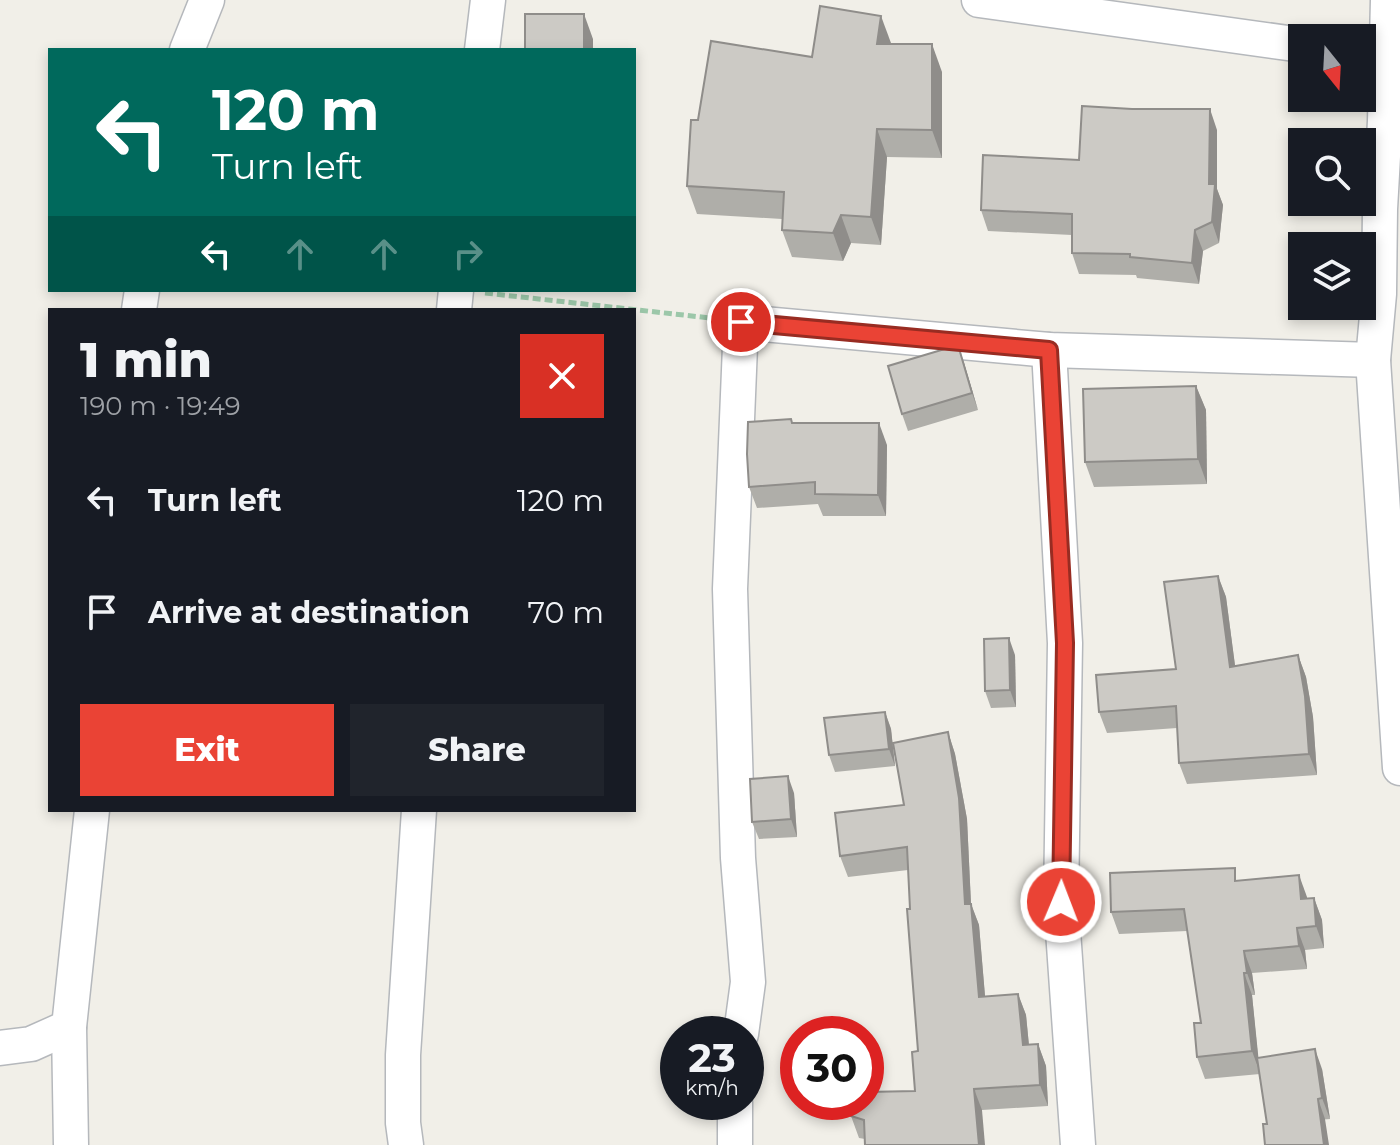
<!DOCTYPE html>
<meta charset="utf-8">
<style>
body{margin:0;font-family:Montserrat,sans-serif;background:#20242c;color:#f1f3f6;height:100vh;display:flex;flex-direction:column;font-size:30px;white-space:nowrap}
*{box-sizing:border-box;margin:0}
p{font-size:26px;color:#9ea1a6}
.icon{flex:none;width:44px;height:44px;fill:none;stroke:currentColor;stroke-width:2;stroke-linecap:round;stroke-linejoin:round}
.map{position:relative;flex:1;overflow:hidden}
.side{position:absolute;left:48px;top:308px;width:588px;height:504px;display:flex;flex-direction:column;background:#171b24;border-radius:0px;box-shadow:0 4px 12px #0003}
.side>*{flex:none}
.guide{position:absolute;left:48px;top:48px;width:588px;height:244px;border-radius:0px;box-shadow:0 4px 12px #0003;background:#00695c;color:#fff;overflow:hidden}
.needle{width:52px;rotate:162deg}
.controls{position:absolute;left:1288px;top:24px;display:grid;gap:16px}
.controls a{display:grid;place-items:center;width:88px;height:88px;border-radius:0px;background:#171b24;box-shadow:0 4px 12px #0003;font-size:40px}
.speed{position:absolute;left:660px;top:1016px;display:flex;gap:16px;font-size:40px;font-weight:700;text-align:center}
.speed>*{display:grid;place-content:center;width:104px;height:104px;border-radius:50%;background:#171b24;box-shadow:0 4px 12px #0003;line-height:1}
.speed small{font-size:20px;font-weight:400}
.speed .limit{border:12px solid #d22;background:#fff;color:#111}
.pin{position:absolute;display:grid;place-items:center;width:68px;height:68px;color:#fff;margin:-34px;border:4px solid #fff;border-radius:50%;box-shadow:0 2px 8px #0007}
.me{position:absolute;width:88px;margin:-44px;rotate:1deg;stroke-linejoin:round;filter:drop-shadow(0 0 6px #0008)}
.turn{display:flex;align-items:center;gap:28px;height:168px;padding:0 32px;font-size:36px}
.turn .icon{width:104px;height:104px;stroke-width:2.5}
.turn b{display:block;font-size:56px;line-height:68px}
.lanes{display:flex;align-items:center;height:76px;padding:0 32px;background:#0003;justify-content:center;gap:40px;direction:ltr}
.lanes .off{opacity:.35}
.round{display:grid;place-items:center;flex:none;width:84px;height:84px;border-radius:0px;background:#20242c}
.summary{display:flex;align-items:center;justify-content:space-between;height:136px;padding:0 32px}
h1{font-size:48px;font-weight:800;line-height:60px}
.button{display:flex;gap:16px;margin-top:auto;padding:16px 32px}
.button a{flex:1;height:92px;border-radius:0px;background:#ea4335;color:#fff;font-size:32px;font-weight:800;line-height:92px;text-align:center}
.button a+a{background:#20242c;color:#f1f3f6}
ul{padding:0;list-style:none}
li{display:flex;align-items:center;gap:24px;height:112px;padding:0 32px}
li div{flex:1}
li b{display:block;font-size:30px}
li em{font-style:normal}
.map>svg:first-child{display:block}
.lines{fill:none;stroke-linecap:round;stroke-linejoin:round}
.minor-casing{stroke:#b5b8bc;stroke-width:37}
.path{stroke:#9cc7a9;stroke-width:5;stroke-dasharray:8 4;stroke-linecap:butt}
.minor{stroke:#fff;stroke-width:34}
.wall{fill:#afaea9}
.shaded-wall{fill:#8f8d8a}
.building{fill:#cccac5;stroke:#8f8d8a;stroke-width:2}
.route-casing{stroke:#982c22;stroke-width:20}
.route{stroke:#ea4335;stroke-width:14}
</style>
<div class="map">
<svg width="1400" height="1145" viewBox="0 0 1400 1145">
<rect width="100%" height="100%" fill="#f1efe8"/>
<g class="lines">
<g class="minor-casing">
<g id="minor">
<path d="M979 0 1302 45"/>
<path d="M1388 0 1385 121 1380 209 1379 294 1373 360 1400 768"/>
<path d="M187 50 207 0"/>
<path d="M482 50 488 0"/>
<path d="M139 310 142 290"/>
<path d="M454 310 456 290"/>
<path d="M1049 350 1065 643 1061 902 1078 1145"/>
<path d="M69 1027 71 1145"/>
<path d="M741 1034 748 982 738 858 730 589 741 322 1049 350 1373 360"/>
<path d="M0 1048 31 1044 69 1027 92 810"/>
<path d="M735 1102V1145"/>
<path d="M406 1145 403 1123V1055L419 810"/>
</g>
</g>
<path class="path" d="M485 293 710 318"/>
<use href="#minor" class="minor"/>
</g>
<g class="wall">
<path d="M891 44 942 72V158L887 157 881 245 851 243 843 261 792 257 782 230V219L697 214 687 186 698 120Z"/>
<path d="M1217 130V189L1223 205 1219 243 1203 251 1199 284 1137 278 1136 275 1079 274 1072 253V235L988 231 981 210 1079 160Z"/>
<path d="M964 363 978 410 908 431 902 414Z"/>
<path d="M1196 386 1206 410 1207 484 1094 487 1085 462Z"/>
<path d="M793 423 887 445 886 516H823L818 504 757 508 749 487Z"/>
<path d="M1218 576 1226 597 1235 666 1298 655 1306 677 1313 717 1317 775 1187 784 1179 763 1177 728 1107 733 1099 712 1176 669Z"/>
<path d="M1015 655 1016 707 991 708 985 691Z"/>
<path d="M885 712 891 729 895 766 835 772 829 755Z"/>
<path d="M948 732 955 754 967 819 971 904 979 925 985 997 1018 994 1026 1015 1029 1045 1038 1044 1046 1066 1048 1106 982 1110 865 1139 859 1138 851 1116 915 1091 918 1051 908 870 848 877 840 856 904 805Z"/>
<path d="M794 793 797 837 759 839 752 822Z"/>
<path d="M1239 880 1307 898H1314L1322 920 1324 948 1305 950 1307 969 1252 973 1255 995H1252L1258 1057 1322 1069 1330 1119 1267 1124 1260 1074 1205 1079 1197 1057 1201 1023 1187 931 1119 934 1111 912Z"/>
</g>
<g class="shaded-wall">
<path d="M584 14 593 39V50H584Z"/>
<path d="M881 16 891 43 877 44Z"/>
<path d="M932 44 942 72V158L932 130Z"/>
<path d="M1210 109 1217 130V189L1223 205 1219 243 1212 222 1209 184Z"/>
<path d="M877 129 887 157 881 245 871 217Z"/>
<path d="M841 215 851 243 843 261 833 233Z"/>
<path d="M1195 230 1203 251 1199 284 1192 263Z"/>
<path d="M958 345 964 363 978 410 972 393Z"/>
<path d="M1196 386 1206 410 1207 484 1198 459Z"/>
<path d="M879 423 887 445 886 516 878 495Z"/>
<path d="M1218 576 1226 597 1238 688 1230 667Z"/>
<path d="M1009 638 1015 655 1016 707 1010 690Z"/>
<path d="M1298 655 1306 677 1313 717 1317 775 1309 754Z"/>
<path d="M885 712 891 729 895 766 889 749Z"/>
<path d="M948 732 955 754 967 819 972 926 965 904Z"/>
<path d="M788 776 794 793 797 837 791 819Z"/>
<path d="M1299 875 1307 897 1309 921 1301 899Z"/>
<path d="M1314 898 1322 920 1324 948 1316 926Z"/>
<path d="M971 904 979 925 987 1019 979 997Z"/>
<path d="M1297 928 1305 950 1307 969 1299 946Z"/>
<path d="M1244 951 1252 973 1255 995 1247 973Z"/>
<path d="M1244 973 1252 995 1260 1073 1252 1051Z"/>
<path d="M1018 994 1026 1015 1031 1067 1023 1045Z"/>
<path d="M1038 1044 1046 1066 1048 1106 1040 1085Z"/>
<path d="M1315 1049 1322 1069 1330 1119 1322 1098Z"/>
<path d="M974 1089 982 1110 985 1145H979Z"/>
<path d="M1318 1099 1325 1119 1329 1145H1324Z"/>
</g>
<g class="building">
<path d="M820 6 881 16 877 44H932V130L877 129 871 217 841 215 833 233 782 230 784 192 687 186 691 120H698L711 41 812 57Z"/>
<rect x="525" y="14" width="59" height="36"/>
<path d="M1082 106 1132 109H1210L1209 184H1215L1212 222 1195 230 1192 263 1130 257V254L1072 253V214L981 210 983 155 1079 160Z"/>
<path d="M958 345 972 393 902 414 888 366Z"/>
<path d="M1196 386 1198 459 1085 462 1083 389Z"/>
<path d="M791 419 792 423H879L878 495 815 494V482L749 487 747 454 748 422Z"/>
<path d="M1218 576 1230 667 1298 655 1305 696 1309 754 1179 763 1176 706 1099 712 1096 675 1176 669 1164 582Z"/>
<path d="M1009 638 1010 690 985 691 984 639Z"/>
<path d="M885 712 889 749 829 755 824 718Z"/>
<path d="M948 732 959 798 965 904H971L979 997 1018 994 1023 1045 1038 1044 1040 1085 974 1089 979 1145H865L864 1120 851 1116V1102H866V1092L915 1091 912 1052 918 1051 907 909H910L907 847 840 856 835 813 904 805 893 743Z"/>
<path d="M788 776 791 819 752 822 750 779Z"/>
<path d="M1235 868V881L1299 875 1301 899 1314 898 1316 926 1297 928 1299 946 1244 951 1247 973H1244L1252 1051 1197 1057 1194 1023H1201L1184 909 1111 912 1110 873Z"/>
<path d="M1315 1049 1322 1098 1318 1099 1324 1145H1265L1263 1124H1267L1257 1058Z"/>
</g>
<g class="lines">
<g class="route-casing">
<path id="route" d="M741 322 1049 350 1065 643 1061 902"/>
</g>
<use href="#route" class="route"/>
</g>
</svg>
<div class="controls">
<a><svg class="needle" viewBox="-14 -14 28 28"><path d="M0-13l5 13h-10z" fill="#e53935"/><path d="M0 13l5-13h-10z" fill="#9ea1a6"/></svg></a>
<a><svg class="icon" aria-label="search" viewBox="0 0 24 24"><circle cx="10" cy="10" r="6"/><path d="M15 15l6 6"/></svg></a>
<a><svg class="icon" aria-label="layers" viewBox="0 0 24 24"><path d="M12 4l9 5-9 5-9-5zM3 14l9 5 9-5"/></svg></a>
</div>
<div class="speed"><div>23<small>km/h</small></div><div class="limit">30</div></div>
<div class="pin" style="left:741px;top:322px;background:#d93025"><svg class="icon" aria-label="arrive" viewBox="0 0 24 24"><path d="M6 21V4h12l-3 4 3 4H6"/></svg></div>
<svg class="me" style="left:1061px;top:902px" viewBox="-20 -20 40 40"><circle r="17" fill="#ea4335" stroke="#fff" stroke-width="3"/><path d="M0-11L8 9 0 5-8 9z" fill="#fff"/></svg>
<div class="guide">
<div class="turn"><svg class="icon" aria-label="left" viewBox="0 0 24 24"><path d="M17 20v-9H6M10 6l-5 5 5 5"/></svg><div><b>120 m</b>Turn left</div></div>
<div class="lanes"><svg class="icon" aria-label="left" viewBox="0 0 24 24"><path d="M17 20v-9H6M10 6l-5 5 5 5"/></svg><svg class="icon off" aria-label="ahead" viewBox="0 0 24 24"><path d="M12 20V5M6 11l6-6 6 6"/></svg><svg class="icon off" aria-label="ahead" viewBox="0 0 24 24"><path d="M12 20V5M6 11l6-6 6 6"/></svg><svg class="icon off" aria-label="right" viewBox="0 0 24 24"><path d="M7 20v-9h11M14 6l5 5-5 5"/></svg></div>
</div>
<section class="side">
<div class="summary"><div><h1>1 min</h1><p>190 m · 19:49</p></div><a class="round" style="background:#d93025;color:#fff"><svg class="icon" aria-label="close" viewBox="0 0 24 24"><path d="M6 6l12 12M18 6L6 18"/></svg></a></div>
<ul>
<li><svg class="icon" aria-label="left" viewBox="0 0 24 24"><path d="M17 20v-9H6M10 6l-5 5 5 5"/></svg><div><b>Turn left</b></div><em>120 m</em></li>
<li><svg class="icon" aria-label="arrive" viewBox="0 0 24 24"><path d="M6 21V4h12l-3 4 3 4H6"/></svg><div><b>Arrive at destination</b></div><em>70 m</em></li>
</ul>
<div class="button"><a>Exit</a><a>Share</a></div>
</section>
</div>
